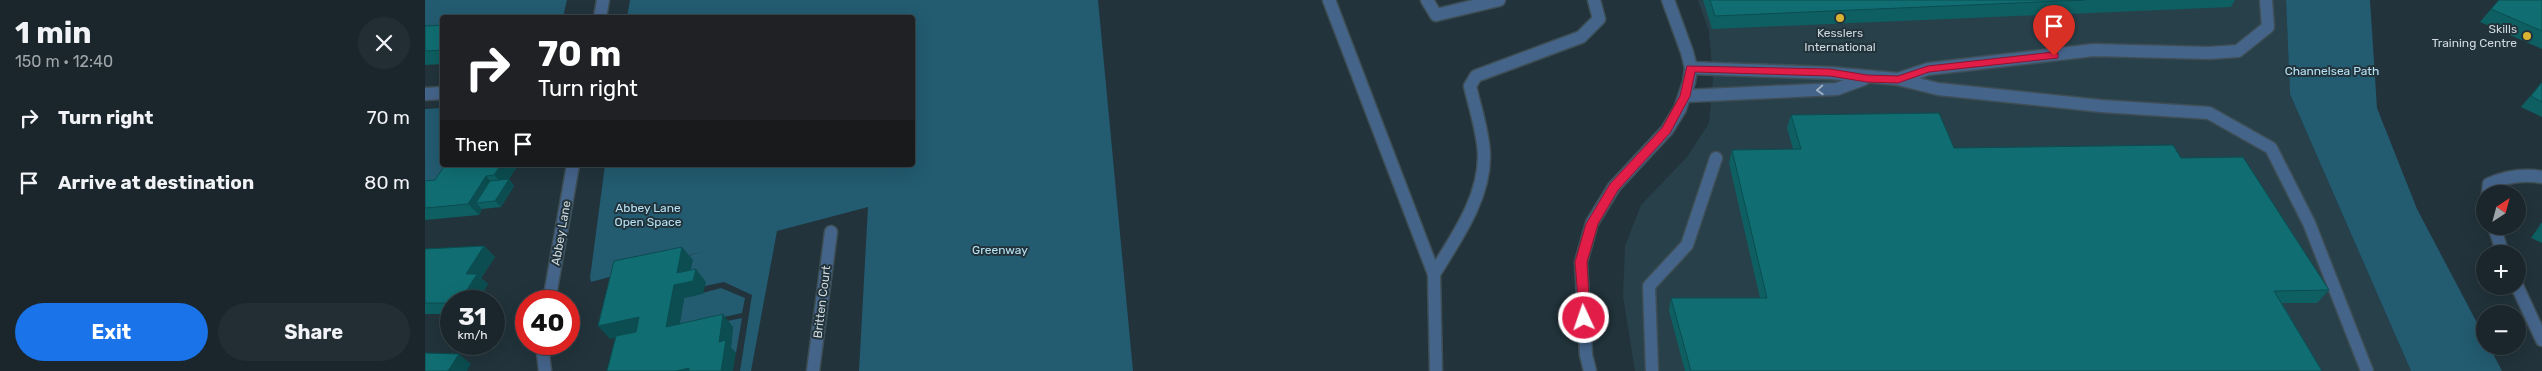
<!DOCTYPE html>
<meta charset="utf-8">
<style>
body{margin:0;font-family:Rubik,sans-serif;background:#232e34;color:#f1f3f6;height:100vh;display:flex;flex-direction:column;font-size:19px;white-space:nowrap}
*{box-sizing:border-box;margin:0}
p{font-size:16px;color:#9fa5a9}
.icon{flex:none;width:28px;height:28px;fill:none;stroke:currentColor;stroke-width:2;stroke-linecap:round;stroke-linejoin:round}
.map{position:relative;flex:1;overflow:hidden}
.drawer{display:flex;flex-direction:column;background:#1a262c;width:425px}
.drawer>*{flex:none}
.hud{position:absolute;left:15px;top:15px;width:475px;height:152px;border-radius:5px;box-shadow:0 5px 20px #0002,0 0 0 1px #384348;background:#202124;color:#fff;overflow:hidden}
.needle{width:32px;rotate:36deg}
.buttons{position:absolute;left:2051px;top:185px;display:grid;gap:10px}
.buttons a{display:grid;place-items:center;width:50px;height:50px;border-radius:50%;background:#1a262c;box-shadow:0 5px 20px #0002,0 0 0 1px #384348;font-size:25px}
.speed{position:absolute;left:15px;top:290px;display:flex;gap:10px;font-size:25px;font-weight:700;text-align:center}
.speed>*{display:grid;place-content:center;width:65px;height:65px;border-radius:50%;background:#1a262c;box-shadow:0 5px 20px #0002,0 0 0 1px #384348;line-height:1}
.speed small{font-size:12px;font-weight:400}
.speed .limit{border:8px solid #d22;background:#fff;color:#111}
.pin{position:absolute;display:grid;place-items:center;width:42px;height:42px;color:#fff;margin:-51px -21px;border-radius:50% 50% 50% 0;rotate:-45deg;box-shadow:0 0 5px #0007}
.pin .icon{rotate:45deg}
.me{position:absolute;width:55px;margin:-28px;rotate:357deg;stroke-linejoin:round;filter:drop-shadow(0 0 4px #0008)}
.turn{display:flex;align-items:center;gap:18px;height:105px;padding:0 15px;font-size:22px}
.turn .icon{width:65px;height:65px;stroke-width:2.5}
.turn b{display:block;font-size:35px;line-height:42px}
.then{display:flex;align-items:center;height:48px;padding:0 15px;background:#0003;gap:10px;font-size:19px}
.round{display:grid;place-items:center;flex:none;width:52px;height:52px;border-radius:26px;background:#232e34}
.headline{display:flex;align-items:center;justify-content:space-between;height:85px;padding:0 15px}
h1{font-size:30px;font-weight:700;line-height:38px}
.cta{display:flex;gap:10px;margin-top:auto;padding:10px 15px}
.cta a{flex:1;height:58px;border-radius:30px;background:#1a73e8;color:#fff;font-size:20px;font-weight:700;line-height:58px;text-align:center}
.cta a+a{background:#232e34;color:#f1f3f6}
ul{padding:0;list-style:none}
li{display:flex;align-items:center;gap:15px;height:65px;padding:0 15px}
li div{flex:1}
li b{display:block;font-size:19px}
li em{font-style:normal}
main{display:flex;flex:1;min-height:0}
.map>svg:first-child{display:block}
.built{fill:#28404a}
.green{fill:#235b70}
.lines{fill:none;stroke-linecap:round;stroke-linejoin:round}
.service-casing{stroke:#3e4e55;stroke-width:15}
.minor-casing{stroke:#3e4e55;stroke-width:15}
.tertiary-casing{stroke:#3e4e55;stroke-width:15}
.service{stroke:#45648a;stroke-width:12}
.minor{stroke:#45648a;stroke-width:12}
.tertiary{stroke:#45648a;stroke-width:12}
.wall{fill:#0e5f62}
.shaded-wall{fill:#0b4d50}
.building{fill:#106e72;stroke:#0b4d50}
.oneway{stroke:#9fb0c1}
.route{fill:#e11d48;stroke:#92132f}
.poi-dot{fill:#dab333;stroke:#22333b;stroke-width:2}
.labels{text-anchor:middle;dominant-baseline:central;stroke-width:4;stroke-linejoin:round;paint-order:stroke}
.poi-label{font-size:12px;fill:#cfd9de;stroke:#22333b;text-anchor:end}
.park-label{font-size:12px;fill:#b7e2f4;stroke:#22333b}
.street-label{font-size:12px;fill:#cfd9de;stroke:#22333b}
</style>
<main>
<section class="drawer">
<div class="headline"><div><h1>1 min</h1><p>150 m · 12:40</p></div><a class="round"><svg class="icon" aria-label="close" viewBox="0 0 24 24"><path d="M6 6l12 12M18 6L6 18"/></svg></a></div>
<ul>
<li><svg class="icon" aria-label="right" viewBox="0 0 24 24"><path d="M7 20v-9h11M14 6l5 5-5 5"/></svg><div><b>Turn right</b></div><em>70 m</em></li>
<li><svg class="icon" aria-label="arrive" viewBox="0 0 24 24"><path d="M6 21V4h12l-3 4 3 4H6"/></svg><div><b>Arrive at destination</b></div><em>80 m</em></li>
</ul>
<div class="cta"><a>Exit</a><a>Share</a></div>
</section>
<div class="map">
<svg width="2117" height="371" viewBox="0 0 2117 371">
<rect width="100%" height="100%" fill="#22333b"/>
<path class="built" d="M1273 0H1861L1865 94 1986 371H1210L1198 296 1200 246 1216 205 1262 157 1284 123 1288 79 1284 31Z"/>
<g class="green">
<path d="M0 0H142L138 17 18 18 17 39 0 40Z"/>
<path d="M205 0H673L708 371H434L443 207 352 231 326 371H315L327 295 299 282 280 286 201 274 283 250 166 282 165 278 180 165H488V18L202 17Z"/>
<path d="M1861 0H1945L1952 108 1992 209 2060 338V346H2064L2077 371H1986L1865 94Z"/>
<path d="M17 108 18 165H29L0 203V109Z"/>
<path d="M296 288 320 298 317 313 254 327 259 298Z"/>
<path d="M317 318 311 353 305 355 308 327 253 331Z"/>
</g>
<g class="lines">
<g class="service-casing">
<g id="service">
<path d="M904 0 1009 274 1011 371"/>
<path d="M1002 0 1011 15 1074 0"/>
<path d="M1266 68 1405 73 1473 79 1503 69 1669 50 1784 53 1813 51 1843 27 1841 0"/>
<path d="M1473 79 1513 89 1676 106 1784 113 1846 148 1884 223 1942 371"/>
<path d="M1260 96 1412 89 1439 79"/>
<path d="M2063 194 2064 184C2082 176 2098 174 2117 177"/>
<path d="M2069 226 2078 254"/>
<path d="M1009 274C1031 238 1060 198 1059 154 1058 131 1050 108 1045 86L1051 76 1156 37 1174 19 1169 0"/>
<path d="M2092 286 2117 340"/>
<path d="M1227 371 1224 286 1262 245 1291 158"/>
</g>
</g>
<g class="minor-casing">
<g id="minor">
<path d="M175 18 178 0"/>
<path d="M0 94 18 93"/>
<path d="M124 301 148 165"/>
<path d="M117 344 120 371"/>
<path d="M388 371 406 232"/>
</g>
</g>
<g class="tertiary-casing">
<path id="tertiary" d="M1165 371 1161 355 1156 262 1167 223 1189 187 1242 130 1255 109 1264 82 1266 68 1262 52 1243 0"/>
</g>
<use href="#service" class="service"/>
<use href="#minor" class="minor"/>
<use href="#tertiary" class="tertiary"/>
</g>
<g class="wall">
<path d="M1278 0H1810L1806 7 1287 29Z"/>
<path d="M2117 0V49L2055 22 2066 9Z"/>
<path d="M18 25V64L0 65V26Z"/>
<path d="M2117 82V117L2096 107Z"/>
<path d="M1366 115 1529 148 1756 158 1904 290 1892 303H1857L1897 371H1260L1244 311 1246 298H1335L1304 163 1307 150 1368 149 1362 128Z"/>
<path d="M18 156V165H88L91 168 84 179 89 186 76 207 57 209 54 215 0 220V181L10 180 19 167 14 162Z"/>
<path d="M2117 222V243L2106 238Z"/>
<path d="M59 246 70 257 56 278 63 284 53 301H26V314H0V249Z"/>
</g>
<g class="shaded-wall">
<path d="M76 165H88L91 168 79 186 69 175Z"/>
<path d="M61 176 71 187 51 203 57 209 54 215 43 204Z"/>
<path d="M84 179 89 186 76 207 70 201Z"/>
<path d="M59 246 70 257 56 278 63 284 53 301H35L41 274Z"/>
<path d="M257 247 268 260 263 282 271 269 281 282 278 294 259 298 252 340 241 327Z"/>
<path d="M298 314 308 327 306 347 311 353 308 371H296L294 342Z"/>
<path d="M214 317 226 330 185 339 173 326Z"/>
<path d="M34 354 46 364 42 371H23Z"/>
<path d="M264 368 267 371H251Z"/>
</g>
<g class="building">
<path d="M1285 0H1660L1290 16Z"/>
<path d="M2074 0H2117V31L2066 9Z"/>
<path d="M18 25V50L0 51V26Z"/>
<path d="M2117 82V102L2106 96Z"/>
<path d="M1514 113 1529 148 1748 145 1756 158 1818 157 1904 290 1849 291 1897 371H1266L1246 298H1342L1307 150 1376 149 1366 115Z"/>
<path d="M18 156V162H14Z"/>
<path d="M20 165H76L69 175 61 176 43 204 0 208V181L10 180Z"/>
<path d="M84 179 70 201 51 203 65 181Z"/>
<path d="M59 246 41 274H52L35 301H26V303H0V249Z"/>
<path d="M257 247 252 273 271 269 268 281 249 285 241 327 298 314 294 342 301 340 296 371H264V368L251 371H182L191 336 211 332 214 317 173 326 189 261Z"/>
<path d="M0 353 34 354 23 371H0Z"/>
</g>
<defs><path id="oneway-chevron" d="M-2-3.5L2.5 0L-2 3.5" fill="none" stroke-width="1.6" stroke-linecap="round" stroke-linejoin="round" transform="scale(1.25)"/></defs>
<use class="oneway" href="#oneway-chevron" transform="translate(1395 90) rotate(177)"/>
<path class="route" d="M1629 52 1633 53V58L1504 72 1473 83 1442 82 1405 76 1270 72 1265 96 1245 133 1193 190 1173 224 1162 262 1165 318 1163 321H1155L1150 262 1161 224 1185 184 1237 128 1255 96 1262 66 1405 69 1442 75 1473 76 1503 66Z"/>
<g class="poi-dot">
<circle cx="1415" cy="18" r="5"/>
<circle cx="2102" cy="36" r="5"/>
</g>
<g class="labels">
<g class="poi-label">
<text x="2092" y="29">Skills<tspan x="2092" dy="14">Training Centre</tspan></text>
<text x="1415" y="33" text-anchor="middle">Kesslers<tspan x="1415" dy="14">International</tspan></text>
</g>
<g class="park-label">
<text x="1907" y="71">Channelsea Path</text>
<text x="223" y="208">Abbey Lane<tspan x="223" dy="14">Open Space</tspan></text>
<text x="575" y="250">Greenway</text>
</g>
<g class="street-label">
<text transform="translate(136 233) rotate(-80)">Abbey Lane</text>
<text transform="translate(397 302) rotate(-83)">Britten Court</text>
</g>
</g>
</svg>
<div class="buttons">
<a><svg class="needle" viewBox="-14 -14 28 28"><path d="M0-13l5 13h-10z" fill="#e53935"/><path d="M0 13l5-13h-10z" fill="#9fa5a9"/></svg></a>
<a>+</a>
<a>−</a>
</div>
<div class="speed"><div>31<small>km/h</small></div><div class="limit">40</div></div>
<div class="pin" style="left:1629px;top:56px;background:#d93025"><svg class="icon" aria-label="arrive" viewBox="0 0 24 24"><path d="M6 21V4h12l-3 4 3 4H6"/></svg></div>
<svg class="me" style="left:1159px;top:318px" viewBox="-20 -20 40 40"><circle r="17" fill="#e11d48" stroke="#fff" stroke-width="3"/><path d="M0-11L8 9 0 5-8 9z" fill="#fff"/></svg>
<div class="hud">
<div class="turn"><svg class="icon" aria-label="right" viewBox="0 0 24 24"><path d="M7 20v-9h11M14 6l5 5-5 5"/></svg><div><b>70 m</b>Turn right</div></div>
<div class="then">Then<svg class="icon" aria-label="arrive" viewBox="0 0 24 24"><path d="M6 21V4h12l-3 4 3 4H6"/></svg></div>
</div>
</div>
</main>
